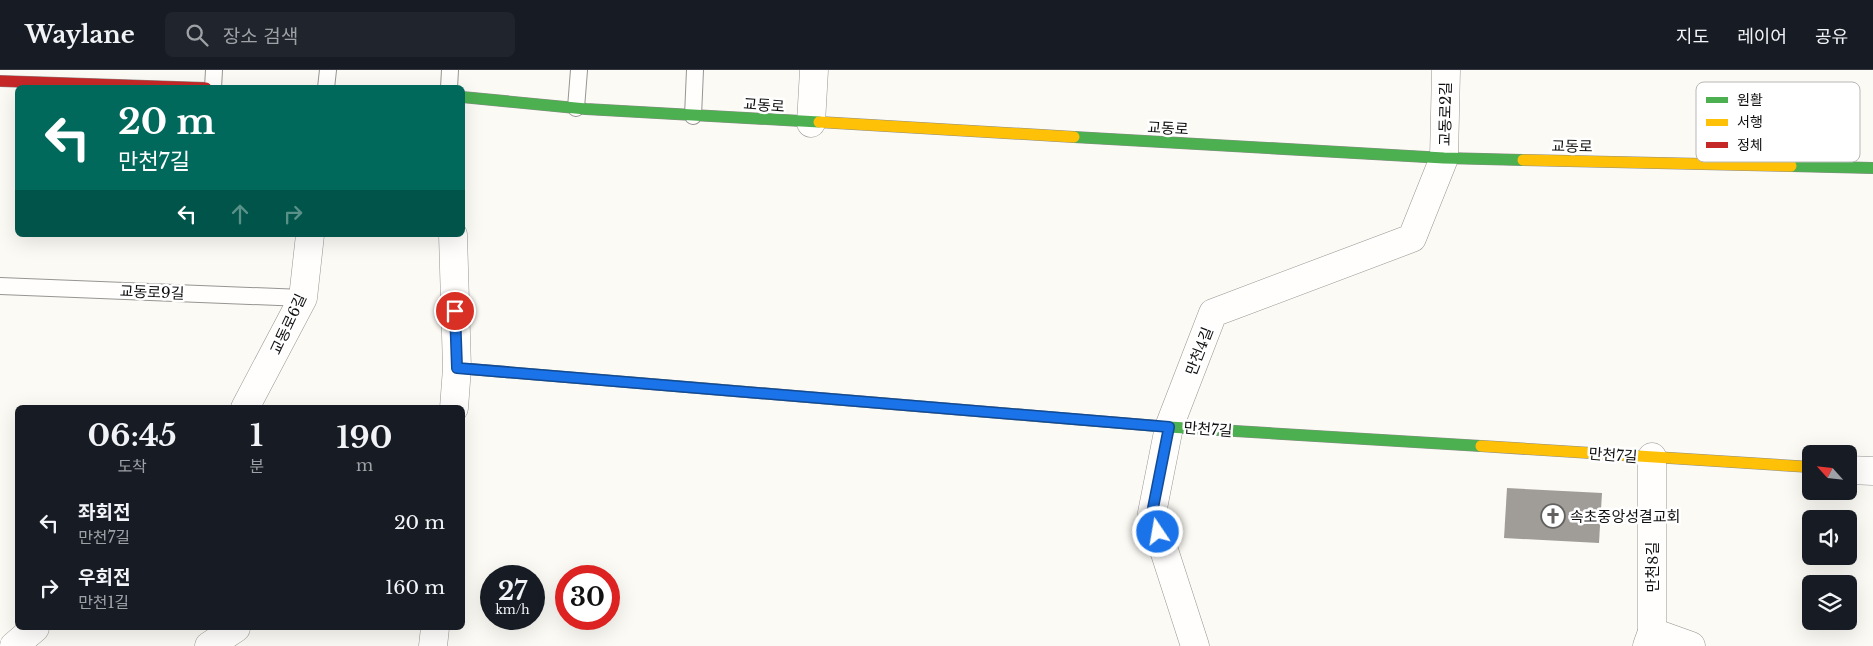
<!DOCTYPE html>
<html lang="ko">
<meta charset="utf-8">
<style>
body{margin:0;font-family:"Libre Baskerville","Noto Sans KR",serif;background:#20242c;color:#f1f3f6;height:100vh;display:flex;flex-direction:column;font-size:19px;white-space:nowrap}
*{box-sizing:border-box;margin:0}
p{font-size:16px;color:#9ea1a6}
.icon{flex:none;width:28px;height:28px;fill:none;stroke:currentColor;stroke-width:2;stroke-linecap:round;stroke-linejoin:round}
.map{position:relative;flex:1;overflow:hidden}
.drawer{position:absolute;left:15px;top:335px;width:450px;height:225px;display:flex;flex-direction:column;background:#171b24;border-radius:8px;box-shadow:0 5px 20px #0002}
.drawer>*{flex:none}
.hud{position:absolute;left:15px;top:15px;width:450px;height:152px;border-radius:8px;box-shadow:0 5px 20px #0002;background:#00695c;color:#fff;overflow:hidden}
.needle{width:32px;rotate:297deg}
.fabs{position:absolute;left:1802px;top:375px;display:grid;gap:10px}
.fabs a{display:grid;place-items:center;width:55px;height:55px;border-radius:8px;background:#171b24;box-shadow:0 5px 20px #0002;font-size:25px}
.speed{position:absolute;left:480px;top:495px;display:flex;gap:10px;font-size:25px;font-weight:700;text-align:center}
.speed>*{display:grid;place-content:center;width:65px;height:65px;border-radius:50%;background:#171b24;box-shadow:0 5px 20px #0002;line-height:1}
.speed small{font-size:12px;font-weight:400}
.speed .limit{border:8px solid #d22;background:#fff;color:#111}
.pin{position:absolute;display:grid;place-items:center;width:42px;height:42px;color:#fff;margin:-21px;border:2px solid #fff;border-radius:50%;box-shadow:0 1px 5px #0007}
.me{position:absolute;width:55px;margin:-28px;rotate:348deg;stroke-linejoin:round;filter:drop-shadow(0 0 4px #0008)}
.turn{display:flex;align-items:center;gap:18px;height:105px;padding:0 20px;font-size:22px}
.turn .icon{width:65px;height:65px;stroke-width:2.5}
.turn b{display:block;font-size:35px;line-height:42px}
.lanes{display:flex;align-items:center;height:48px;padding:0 20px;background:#0003;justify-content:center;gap:25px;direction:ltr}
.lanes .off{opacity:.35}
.eta{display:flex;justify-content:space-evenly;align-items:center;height:85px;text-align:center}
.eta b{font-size:30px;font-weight:700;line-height:35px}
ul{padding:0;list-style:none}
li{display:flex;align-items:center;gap:15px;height:65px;padding:0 20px}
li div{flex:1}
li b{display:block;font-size:19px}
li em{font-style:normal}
header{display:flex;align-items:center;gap:30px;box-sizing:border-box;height:70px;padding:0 25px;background:#171b24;border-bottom:1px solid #363941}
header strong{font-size:24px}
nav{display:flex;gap:28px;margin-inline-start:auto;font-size:18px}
.search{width:350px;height:45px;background:#20242c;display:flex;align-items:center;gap:12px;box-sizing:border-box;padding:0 18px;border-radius:8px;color:#9ea1a6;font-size:19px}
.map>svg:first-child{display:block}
.building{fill:#a09d99}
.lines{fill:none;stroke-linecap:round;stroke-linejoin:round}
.lane-casing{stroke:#969592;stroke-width:18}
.street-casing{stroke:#969592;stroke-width:29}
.fast-casing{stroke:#8c8b89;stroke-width:12}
.slow-casing{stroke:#8c8b89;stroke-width:12}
.jam-casing{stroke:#8c8b89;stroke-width:12}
.lane{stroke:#fffefd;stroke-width:16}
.street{stroke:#fffefd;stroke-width:28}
.fast{stroke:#4caf50;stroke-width:11}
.slow{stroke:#ffc107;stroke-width:11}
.jam{stroke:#c62828;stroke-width:11}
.route-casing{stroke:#114b97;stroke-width:12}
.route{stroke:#1a73e8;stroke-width:9}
.labels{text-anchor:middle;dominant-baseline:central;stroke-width:5;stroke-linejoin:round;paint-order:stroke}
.street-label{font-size:15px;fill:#0f0f0f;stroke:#fff}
.poi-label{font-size:15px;fill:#0f0f0f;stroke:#fff;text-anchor:start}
.key{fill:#fff;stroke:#b7b7b7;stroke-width:1}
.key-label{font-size:14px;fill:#0f0f0f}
</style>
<header>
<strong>Waylane</strong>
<div class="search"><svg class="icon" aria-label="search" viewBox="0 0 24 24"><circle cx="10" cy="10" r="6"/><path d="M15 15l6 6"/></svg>장소 검색</div>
<nav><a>지도</a><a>레이어</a><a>공유</a></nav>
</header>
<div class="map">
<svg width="1873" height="576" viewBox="0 0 1873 576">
<rect width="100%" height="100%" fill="#fcfaf4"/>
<path class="building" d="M1507 418 1602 423 1599 473 1504 468Z"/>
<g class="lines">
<g class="lane-casing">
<g id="lane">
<path d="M213 18 214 0"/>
<path d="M326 18 328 0"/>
<path d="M449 18 450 0"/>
<path d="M576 38 579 0"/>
<path d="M693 46 695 0"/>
<path d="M0 216 303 228"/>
</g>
</g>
<g class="street-casing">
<g id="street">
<path d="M811 53 814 0"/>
<path d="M453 165 457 298 454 338"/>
<path d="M245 338 303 228 310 165"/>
<path d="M1849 400 1873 401"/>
<path d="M1652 562 1691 576"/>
<path d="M14 576 35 558"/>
<path d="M209 576 236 558"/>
<path d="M433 576 435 558"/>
<path d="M1195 576 1152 443 1169 357 1213 243 1412 168 1444 88 1446 0"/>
<path d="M1647 576 1652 562V387"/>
</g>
</g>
<g class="fast-casing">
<g id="fast">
<path d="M462 27 586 39 819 52"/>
<path d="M1074 67 1444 88 1523 90"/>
<path d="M1791 96 1873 98"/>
<path d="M457 298 699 318"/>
<path d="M1036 346 1169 357 1481 376"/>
</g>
</g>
<g class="slow-casing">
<g id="slow">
<path d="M819 52 1074 67"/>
<path d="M1523 90 1791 96"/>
<path d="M699 318 1036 346"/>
<path d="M1481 376 1811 397"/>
</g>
</g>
<g class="jam-casing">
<path id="jam" d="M0 11 206 18"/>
</g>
<use href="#lane" class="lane"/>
<use href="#street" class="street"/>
<use href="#fast" class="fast"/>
<use href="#slow" class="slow"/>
<use href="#jam" class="jam"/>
</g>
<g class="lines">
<g class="route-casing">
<path id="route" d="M455 241 457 298 1169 357 1152 443 1158 462"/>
</g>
<use href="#route" class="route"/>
</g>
<defs>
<g id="church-ring" transform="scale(1.25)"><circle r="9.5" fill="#fff" stroke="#62615f" stroke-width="1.5"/><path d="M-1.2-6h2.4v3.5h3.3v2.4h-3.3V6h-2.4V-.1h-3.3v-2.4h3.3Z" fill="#62615f"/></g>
</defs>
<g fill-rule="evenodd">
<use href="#church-ring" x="1553" y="446"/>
</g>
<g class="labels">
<g class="street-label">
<text transform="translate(764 35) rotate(4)">교동로</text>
<text transform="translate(1445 44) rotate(-89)">교동로2길</text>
<text transform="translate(1168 58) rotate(3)">교동로</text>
<text transform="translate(1572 76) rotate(1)">교동로</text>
<text transform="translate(152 222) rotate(2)">교동로9길</text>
<text transform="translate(288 254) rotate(-65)">교동로6길</text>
<text transform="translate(1199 281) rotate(-69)">만천4길</text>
<text transform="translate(1208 359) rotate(4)">만천7길</text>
<text transform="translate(1613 385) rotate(4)">만천7길</text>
<text transform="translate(1652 497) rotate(-90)">만천8길</text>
</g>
<g class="poi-label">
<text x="1570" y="446">속초중앙성결교회</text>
</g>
</g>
<rect x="1696" y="12" width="164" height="80" rx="8" class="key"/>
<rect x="1706" y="27" width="22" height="6" fill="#4caf50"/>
<rect x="1706" y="49" width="22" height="7" fill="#ffc107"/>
<rect x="1706" y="72" width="22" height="6" fill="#c62828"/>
<g class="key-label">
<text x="1737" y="35">원활</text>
<text x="1737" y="57">서행</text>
<text x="1737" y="80">정체</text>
</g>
</svg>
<div class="fabs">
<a><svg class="needle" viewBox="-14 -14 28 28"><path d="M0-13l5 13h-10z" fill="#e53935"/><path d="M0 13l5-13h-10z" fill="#9ea1a6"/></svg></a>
<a><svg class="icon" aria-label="sound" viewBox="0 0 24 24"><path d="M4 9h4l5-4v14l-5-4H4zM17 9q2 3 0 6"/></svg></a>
<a><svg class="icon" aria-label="layers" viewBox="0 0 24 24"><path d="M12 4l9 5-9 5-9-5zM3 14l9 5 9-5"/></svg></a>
</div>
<div class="speed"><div>27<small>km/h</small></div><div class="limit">30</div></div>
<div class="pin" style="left:455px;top:241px;background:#d93025"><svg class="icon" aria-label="arrive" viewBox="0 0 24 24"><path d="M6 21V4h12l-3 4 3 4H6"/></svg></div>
<svg class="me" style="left:1158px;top:462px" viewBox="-20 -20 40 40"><circle r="17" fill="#1a73e8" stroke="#fff" stroke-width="3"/><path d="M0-11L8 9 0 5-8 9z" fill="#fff"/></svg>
<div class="hud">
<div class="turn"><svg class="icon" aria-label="left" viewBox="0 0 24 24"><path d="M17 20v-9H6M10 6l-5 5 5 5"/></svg><div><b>20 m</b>만천7길</div></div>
<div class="lanes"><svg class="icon" aria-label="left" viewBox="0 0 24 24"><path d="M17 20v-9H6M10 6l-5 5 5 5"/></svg><svg class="icon off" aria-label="ahead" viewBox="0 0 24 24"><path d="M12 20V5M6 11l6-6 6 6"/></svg><svg class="icon off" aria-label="right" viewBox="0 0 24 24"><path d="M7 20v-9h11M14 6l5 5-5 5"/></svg></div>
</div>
<section class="drawer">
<div class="eta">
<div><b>06:45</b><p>도착</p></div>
<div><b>1</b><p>분</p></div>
<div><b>190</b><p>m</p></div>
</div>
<ul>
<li><svg class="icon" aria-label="left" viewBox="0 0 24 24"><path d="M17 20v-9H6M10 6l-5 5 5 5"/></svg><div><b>좌회전</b><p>만천7길</p></div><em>20 m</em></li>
<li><svg class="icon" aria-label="right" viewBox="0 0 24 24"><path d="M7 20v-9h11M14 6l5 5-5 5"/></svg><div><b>우회전</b><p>만천1길</p></div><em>160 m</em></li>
</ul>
</section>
</div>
